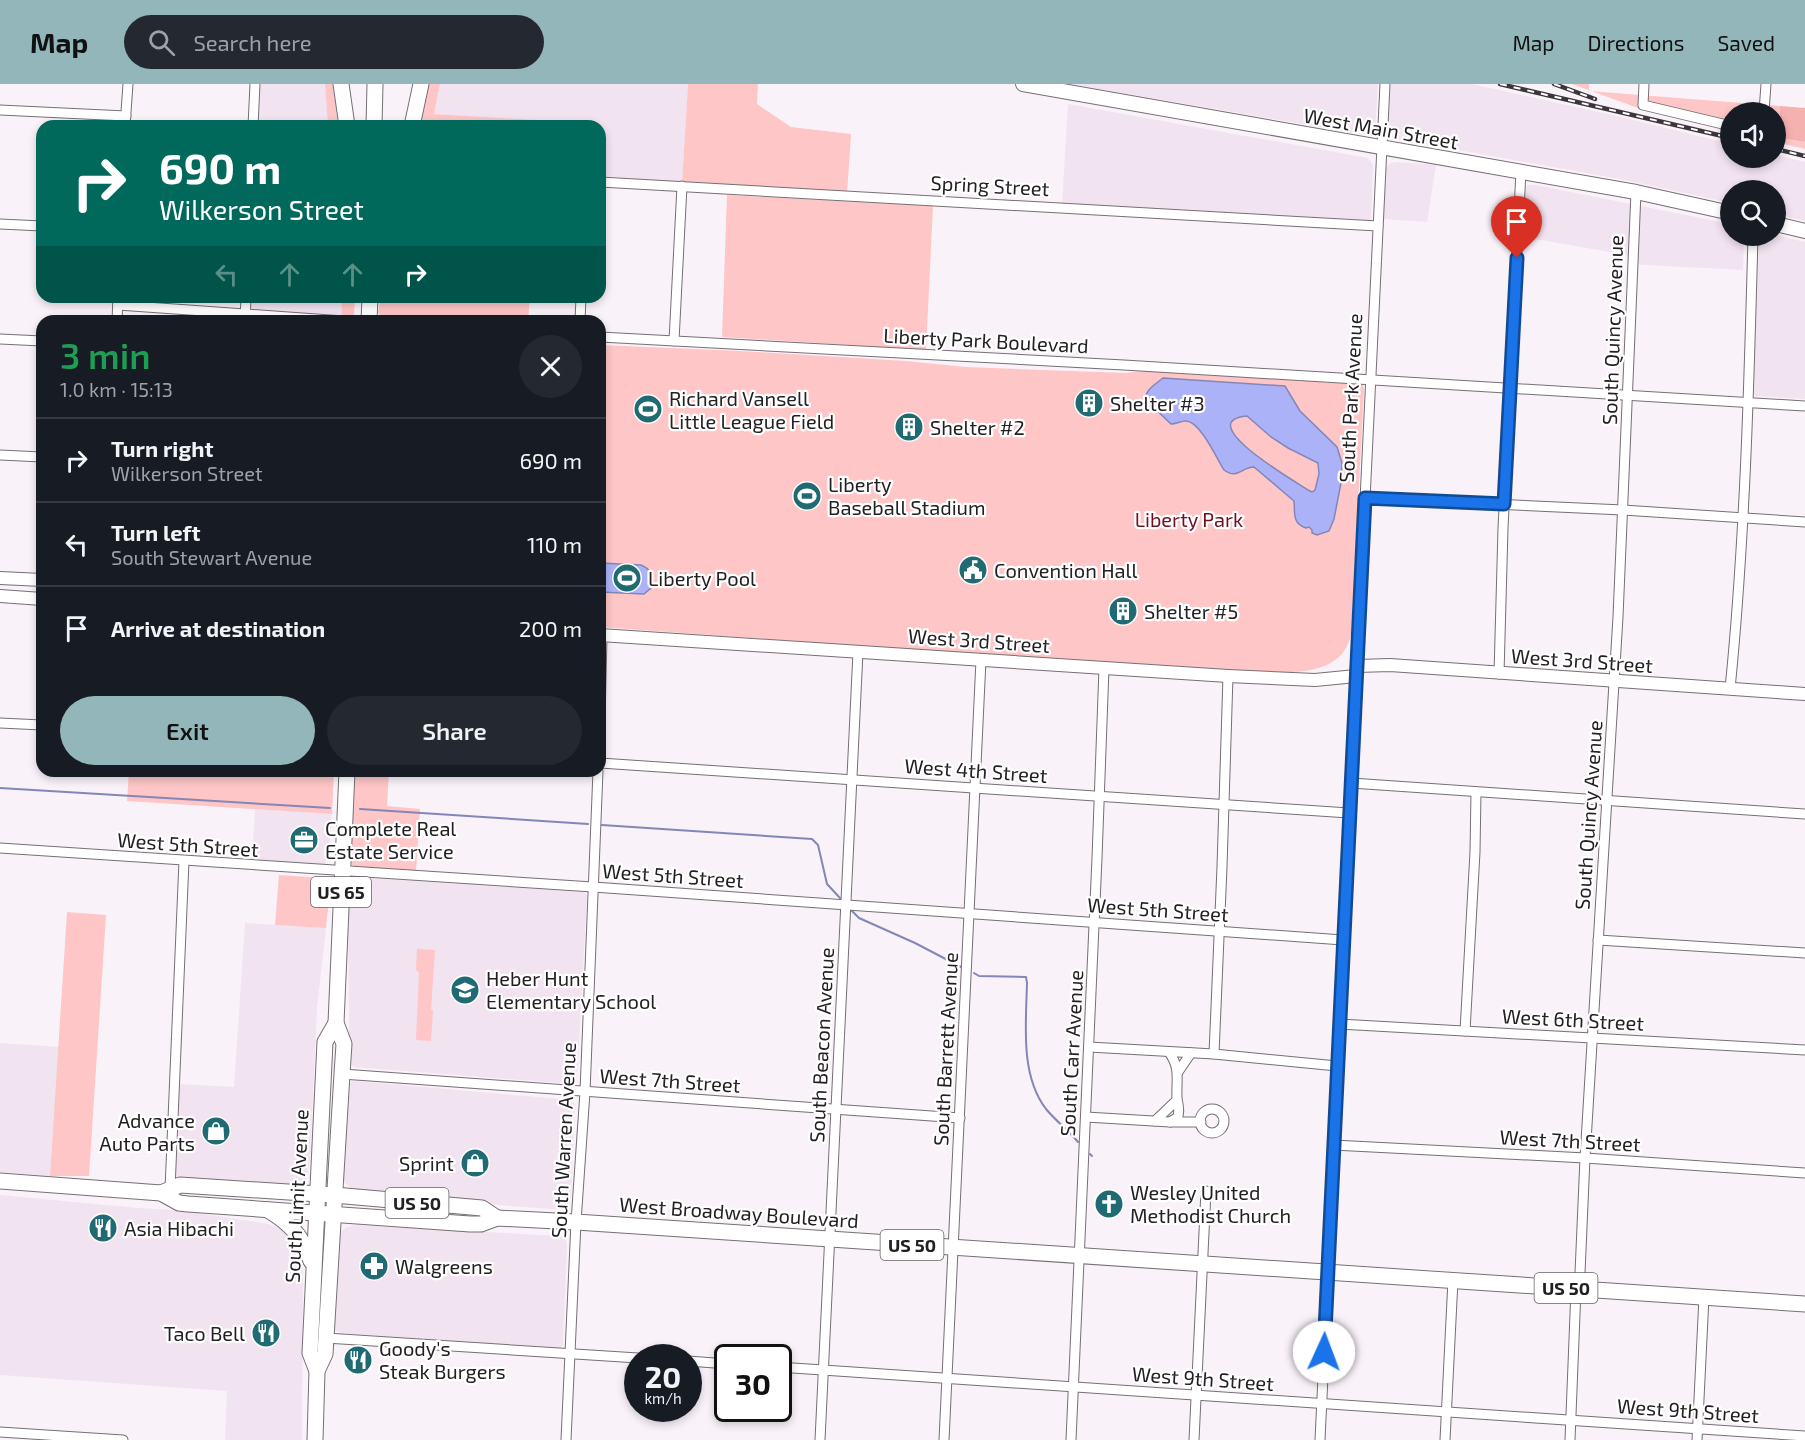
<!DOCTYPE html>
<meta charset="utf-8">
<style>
body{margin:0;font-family:"Exo 2",sans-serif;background:#242831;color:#f1f3f6;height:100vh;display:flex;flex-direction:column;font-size:22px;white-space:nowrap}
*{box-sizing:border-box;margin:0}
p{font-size:20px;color:#9ea1a6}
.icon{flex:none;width:33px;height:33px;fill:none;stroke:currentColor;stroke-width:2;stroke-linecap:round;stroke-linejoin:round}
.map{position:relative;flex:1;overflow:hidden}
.drawer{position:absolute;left:36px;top:231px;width:570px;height:462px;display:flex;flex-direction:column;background:#171b24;border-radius:18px;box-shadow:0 3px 9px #0003}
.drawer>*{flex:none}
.hud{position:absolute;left:36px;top:36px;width:570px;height:183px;border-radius:18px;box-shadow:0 3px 9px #0003;background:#00695c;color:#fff;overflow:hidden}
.controls{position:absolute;left:1720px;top:18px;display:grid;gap:12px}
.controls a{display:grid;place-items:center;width:66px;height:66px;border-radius:50%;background:#171b24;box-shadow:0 3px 9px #0003;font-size:30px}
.speed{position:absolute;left:624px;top:1260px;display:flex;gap:12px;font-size:30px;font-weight:700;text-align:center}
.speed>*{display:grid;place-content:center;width:78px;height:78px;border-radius:50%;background:#171b24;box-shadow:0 3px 9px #0003;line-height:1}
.speed small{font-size:15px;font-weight:400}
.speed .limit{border:3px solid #111;border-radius:9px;background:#fff;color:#111}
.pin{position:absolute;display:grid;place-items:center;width:51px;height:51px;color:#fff;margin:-62px -26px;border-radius:50% 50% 50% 0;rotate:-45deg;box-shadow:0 0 6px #0007}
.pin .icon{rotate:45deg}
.me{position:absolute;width:66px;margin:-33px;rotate:2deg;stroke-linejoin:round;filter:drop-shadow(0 0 4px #0008)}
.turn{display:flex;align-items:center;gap:21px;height:126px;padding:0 24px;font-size:27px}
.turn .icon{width:78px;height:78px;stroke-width:2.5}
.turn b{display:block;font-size:42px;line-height:51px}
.lanes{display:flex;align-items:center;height:57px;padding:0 24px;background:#0003;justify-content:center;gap:30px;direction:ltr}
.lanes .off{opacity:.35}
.round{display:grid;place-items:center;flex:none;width:63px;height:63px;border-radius:32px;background:#242831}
.headline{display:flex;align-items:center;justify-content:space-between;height:102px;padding:0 24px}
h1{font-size:36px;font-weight:600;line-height:45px;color:#1e9e55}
.button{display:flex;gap:12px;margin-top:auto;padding:12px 24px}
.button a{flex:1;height:69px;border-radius:36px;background:#93b6bb;color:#111;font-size:24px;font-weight:600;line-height:69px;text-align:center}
.button a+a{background:#242831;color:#f1f3f6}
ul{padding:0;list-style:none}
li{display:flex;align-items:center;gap:18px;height:84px;padding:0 24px;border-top:2px solid #363941}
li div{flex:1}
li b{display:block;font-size:22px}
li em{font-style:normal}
header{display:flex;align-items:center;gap:36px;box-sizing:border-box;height:84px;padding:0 30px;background:#93b6bb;color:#111}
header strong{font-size:28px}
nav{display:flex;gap:33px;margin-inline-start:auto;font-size:21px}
.search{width:420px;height:54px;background:#242831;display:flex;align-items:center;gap:15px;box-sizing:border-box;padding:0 21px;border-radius:33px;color:#9ea1a6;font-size:22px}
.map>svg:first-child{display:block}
.built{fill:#f2e3f0}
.green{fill:#fec6c6}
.forest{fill:#f5b1b0}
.water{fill:#acb2f8;stroke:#8386b8;stroke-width:1.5;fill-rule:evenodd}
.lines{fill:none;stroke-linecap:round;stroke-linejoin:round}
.stream{stroke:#8386b8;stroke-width:2}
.minor-casing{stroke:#766f75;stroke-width:11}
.tertiary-casing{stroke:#766f75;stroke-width:14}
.secondary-casing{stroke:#766f75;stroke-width:16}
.trunk-casing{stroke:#766f75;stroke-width:17}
.minor{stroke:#fff;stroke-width:9}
.tertiary{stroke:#fff;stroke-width:12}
.secondary{stroke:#fff;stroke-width:14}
.trunk{stroke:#fff;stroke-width:15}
.rail-casing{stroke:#3a3639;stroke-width:4.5}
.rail{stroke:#fff;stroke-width:2;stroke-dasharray:7;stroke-linecap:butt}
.route-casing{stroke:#114b97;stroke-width:15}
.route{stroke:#1a73e8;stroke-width:10}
.labels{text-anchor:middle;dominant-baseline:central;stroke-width:4.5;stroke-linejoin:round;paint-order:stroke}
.shield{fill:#fff;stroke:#656364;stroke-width:1.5}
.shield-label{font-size:18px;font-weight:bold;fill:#232022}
.street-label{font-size:20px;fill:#232022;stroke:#fff}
.poi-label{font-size:20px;fill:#232022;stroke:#fff;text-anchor:start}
.park-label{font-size:20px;fill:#710f1f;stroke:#fff}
</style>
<header>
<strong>Map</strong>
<div class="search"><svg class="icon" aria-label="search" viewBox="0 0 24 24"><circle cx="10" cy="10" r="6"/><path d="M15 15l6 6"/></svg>Search here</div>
<nav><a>Map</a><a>Directions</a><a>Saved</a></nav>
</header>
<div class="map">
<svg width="1805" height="1356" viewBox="0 0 1805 1356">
<rect width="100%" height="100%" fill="#faf2f9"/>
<g class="built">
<path d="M256 0H325L328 42H254Z"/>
<path d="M440 0H688L682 99 600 92V42H590V39L434 30Z"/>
<path d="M1071 0H1378L1375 48 1372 52Z"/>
<path d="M1391 0H1472L1617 32 1731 60V74H1776V71L1805 78V137L1776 130V106H1731V119L1630 97 1392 54 1388 48Z"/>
<path d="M1068 20 1368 74 1373 81 1371 139 1062 121Z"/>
<path d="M1398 78 1436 81 1427 138 1383 135 1385 84 1391 79Z"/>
<path d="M1527 101H1536L1731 140V152H1744L1743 186 1628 180 1627 171 1524 153V109Z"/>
<path d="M1776 151 1805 158V315L1756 312 1752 310 1758 156 1760 152Z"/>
<path d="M246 213H341L342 234 251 227 247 221Z"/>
<path d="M255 725 332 730 329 775 325 780 320 782 252 777Z"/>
<path d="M355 793 584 808 587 811 577 996 572 1000 354 983 347 977 349 938 348 844 350 798Z"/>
<path d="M245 839 326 844 317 924 310 1076 306 1096 300 1101 184 1097 177 1094 173 1088 177 1000 234 1003Z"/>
<path d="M0 959 59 963 50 1092 0 1088Z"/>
<path d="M354 997 572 1016 575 1020 571 1117 568 1124 563 1126 359 1110 343 1097 347 1000Z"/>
<path d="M0 1111 138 1124 186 1127 269 1140 282 1146 293 1156 300 1168 303 1184 302 1356H225L227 1307 0 1291Z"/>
<path d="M356 1141 561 1152 566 1156 567 1163 563 1261 561 1264 556 1265 341 1249 336 1247 334 1245 337 1156 340 1148 347 1143Z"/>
</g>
<g class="green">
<path d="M325 0H333L338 42H328Z"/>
<path d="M426 0H440L434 30 590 39V42H417Z"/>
<path d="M688 0H758L757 20 791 43 851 50 847 110 682 99Z"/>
<path d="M1572 0H1589V7L1780 22V54L1805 58V65L1776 58V28H1731V47L1638 24Z"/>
<path d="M727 111 933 122 926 266 722 253Z"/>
<path d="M341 213H355L354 231 349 234H342Z"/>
<path d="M381 213H530L528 237H432L386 234 380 232 378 228Z"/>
<path d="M600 261 741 267 906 277 966 283 1126 289 1149 286 1358 298 1363 300 1364 306 1351 550C1344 587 1304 589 1273 588L930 567 600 543Z"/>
<path d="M129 687H334L332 730 127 717Z"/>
<path d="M354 687H389L387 722 420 725 416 787 357 783 352 781 350 773Z"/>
<path d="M279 791 323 794C333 806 327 829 326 844L275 841Z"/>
<path d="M67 828 106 831 89 1092H50Z"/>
<path d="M417 865 435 866 431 926H433L431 957 416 956 419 889 416 886Z"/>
</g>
<path class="forest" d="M1780 22 1805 24V58L1780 54Z"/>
<g class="water">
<path d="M1163 294 1285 302 1300 327 1337 363 1342 379 1341 399 1334 435 1329 447 1317 451 1312 449V446L1309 443 1306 444C1292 440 1295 428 1294 417L1254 383C1241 383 1238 396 1224 386 1217 375 1200 337 1186 337 1181 337 1176 340 1171 340L1146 316C1144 306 1156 300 1163 294ZM1247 332 1271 353 1288 364 1318 379 1319 390 1315 406 1312 408 1308 406C1298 399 1190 337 1247 332Z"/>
<path d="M600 479 641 481C651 485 654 492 652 503L644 510 600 508Z"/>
</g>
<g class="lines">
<g class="stream">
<path d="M0 704 330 724"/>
<path d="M360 725 588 740"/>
<path d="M602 741 812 755 818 761 827 800 840 814"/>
<path d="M852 827 859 834 915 859 961 883"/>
<path d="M974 889 979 892 1026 893 1027 899C1026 940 1020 991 1046 1025 1055 1036 1068 1046 1078 1058"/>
<path d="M1090 1070 1092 1072"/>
</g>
<g class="minor-casing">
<g id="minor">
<path d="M1644 0 1643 21 1731 42"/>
<path d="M0 26 126 32"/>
<path d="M1764 28 1766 0"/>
<path d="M125 42 128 0"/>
<path d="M253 42 255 0"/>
<path d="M600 98 1378 142"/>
<path d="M0 140 42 142"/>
<path d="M118 221 344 237"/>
<path d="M117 237 118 213"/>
<path d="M245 237 246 213"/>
<path d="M580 237 581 213"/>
<path d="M600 253 1124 281 1805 322"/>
<path d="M0 255 42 257"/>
<path d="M674 257 682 102"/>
<path d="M0 371 42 373"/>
<path d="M1365 414 1623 426 1805 438"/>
<path d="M1357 582 1385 0"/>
<path d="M1499 590 1503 444 1521 87"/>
<path d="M1730 605C1745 455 1749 303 1753 152"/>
<path d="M600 637 602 551"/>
<path d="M0 639 42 641"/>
<path d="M600 679 1349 729"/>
<path d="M1351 699 1805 730"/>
<path d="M0 764 593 803 1343 856"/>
<path d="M1598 856 1805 869"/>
<path d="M1339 940 1805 966"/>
<path d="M1465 947 1475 768 1476 708"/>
<path d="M1089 963 1214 970 1337 982"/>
<path d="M1169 968C1181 985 1176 995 1177 1014 1178 1023 1180 1023 1178 1033L1170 1038"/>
<path d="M1214 970 1222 783 1228 592"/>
<path d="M1178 988 1191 969"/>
<path d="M342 990 960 1034"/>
<circle cx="1212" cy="1037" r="12"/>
<path d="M1086 1033 1170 1038H1201"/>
<path d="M1155 1037 1177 1016"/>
<path d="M1333 1061 1585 1074 1805 1089"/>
<path d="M170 1105 184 777"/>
<path d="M326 1254 638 1274"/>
<path d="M688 1277 728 1280"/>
<path d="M778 1283 1805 1352"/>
<path d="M0 1348 123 1356"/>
<path d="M566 1356 576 1138 585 1008 598 687"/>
<path d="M820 1356 858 568"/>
<path d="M944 1356 981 576"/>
<path d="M1071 1356 1097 774 1104 584"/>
<path d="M1194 1356 1206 1107"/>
<path d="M1320 1356 1356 592"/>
<path d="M1445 1356 1453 1196"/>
<path d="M1570 1356 1576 1205 1580 1189 1585 1074 1618 533 1636 108"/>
<path d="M1697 1356 1704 1213"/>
</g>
</g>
<g class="tertiary-casing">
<g id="tertiary">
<path d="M0 494 42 496"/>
<path d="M0 512 42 515"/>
<path d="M600 551 1228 592 1315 596 1356 592 1357 582 1390 581 1805 610"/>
</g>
</g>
<g class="secondary-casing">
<g id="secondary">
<path d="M1023 0 1636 108 1731 129"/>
<path d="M1776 140 1805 147"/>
</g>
</g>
<g class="trunk-casing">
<g id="trunk">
<path d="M341 0 347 42"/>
<path d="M374 42 375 0"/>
<path d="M412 42 421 0"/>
<path d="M369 237 370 213"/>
<path d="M0 1097 161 1109 179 1119 188 1120 470 1140H481L497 1134 576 1138 1805 1220"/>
<path d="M161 1109 180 1101 334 1111 482 1124 497 1134"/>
<path d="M268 1126C291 1140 302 1152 311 1177"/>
<path d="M317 1287 310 1269 325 958 336 939"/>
<path d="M315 1356 317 1287 325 1270 326 1254 342 990 344 960 336 939 347 687"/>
</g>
</g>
<use href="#minor" class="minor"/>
<use href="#tertiary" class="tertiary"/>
<use href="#secondary" class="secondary"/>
<use href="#trunk" class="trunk"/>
<g class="rail-casing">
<g id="rail">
<path d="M1500 0 1731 54"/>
<path d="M1554 0 1595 15"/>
<path d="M1776 65 1805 72"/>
</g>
</g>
<use href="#rail" class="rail"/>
</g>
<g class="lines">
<g class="route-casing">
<path id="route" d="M1324 1268 1365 414 1504 420 1517 174"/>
</g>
<use href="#route" class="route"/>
</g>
<defs>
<g id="building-disc" transform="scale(1.5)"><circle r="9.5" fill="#206b73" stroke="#fff"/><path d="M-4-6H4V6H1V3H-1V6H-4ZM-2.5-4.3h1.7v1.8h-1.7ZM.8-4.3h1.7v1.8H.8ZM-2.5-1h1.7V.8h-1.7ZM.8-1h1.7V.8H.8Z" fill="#fff"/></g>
<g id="stadium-disc" transform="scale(1.5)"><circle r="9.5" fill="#206b73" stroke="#fff"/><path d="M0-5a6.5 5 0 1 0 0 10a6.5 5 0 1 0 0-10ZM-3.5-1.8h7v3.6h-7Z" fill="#fff"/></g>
<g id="civic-disc" transform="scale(1.5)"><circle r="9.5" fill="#206b73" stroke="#fff"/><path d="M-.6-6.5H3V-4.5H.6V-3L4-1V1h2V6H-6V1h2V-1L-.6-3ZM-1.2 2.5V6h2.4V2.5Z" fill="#fff"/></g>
<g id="office-disc" transform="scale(1.5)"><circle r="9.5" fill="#206b73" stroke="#fff"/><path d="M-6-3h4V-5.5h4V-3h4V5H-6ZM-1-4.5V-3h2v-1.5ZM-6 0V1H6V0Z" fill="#fff"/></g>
<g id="school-disc" transform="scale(1.5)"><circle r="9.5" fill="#206b73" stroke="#fff"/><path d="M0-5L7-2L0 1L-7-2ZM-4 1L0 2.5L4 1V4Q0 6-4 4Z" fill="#fff"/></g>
<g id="shop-disc" transform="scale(1.5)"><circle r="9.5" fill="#206b73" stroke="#fff"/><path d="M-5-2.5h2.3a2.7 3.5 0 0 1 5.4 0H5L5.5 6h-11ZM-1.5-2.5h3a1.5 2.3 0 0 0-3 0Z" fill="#fff"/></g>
<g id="church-disc" transform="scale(1.5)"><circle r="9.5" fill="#206b73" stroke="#fff"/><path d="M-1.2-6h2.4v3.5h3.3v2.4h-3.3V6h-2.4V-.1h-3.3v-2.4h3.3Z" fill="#fff"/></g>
<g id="restaurant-disc" transform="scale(1.5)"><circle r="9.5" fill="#206b73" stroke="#fff"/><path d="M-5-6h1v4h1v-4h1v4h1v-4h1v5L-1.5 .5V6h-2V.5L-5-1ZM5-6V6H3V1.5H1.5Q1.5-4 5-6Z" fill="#fff"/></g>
<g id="pharmacy-disc" transform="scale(1.5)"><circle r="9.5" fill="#206b73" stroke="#fff"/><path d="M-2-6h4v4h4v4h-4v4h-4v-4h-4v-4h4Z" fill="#fff"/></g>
</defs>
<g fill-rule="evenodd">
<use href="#building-disc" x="1089" y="319"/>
<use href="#stadium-disc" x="648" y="325"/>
<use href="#building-disc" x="909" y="343"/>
<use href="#stadium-disc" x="807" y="412"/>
<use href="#civic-disc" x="973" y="486"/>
<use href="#stadium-disc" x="627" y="494"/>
<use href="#building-disc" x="1123" y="527"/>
<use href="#office-disc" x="304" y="756"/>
<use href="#school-disc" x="465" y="906"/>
<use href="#shop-disc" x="216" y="1047"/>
<use href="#shop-disc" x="475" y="1079"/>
<use href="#church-disc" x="1109" y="1120"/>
<use href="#restaurant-disc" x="103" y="1144"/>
<use href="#pharmacy-disc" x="374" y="1182"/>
<use href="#restaurant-disc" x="266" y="1249"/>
<use href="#restaurant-disc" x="358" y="1276"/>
</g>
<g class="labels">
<g class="shield">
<rect x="311" y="793" width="60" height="30" rx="4.5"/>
<rect x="385.5" y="1104" width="63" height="30" rx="4.5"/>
<rect x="880.5" y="1146" width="63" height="30" rx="4.5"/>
<rect x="1534.5" y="1189" width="63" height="30" rx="4.5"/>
</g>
<g class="shield-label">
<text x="341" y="808">US 65</text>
<text x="417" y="1119">US 50</text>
<text x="912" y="1161">US 50</text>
<text x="1566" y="1204">US 50</text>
</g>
<g class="street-label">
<text transform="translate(1381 44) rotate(10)">West Main Street</text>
<text transform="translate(990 101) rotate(3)">Spring Street</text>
<text transform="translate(1612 246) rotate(-88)">South Quincy Avenue</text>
<text transform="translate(986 256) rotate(3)">Liberty Park Boulevard</text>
<text transform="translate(1350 314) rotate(-87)">South Park Avenue</text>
<text transform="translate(979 556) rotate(4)">West 3rd Street</text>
<text transform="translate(1582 576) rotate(4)">West 3rd Street</text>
<text transform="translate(976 686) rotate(4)">West 4th Street</text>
<text transform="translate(1588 731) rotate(-86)">South Quincy Avenue</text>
<text transform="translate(188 760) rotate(4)">West 5th Street</text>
<text transform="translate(673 791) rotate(4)">West 5th Street</text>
<text transform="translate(1158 825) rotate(4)">West 5th Street</text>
<text transform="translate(1573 935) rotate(3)">West 6th Street</text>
<text transform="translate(821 961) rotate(-87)">South Beacon Avenue</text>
<text transform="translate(945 965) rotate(-87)">South Barrett Avenue</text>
<text transform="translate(1071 969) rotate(-87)">South Carr Avenue</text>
<text transform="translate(670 996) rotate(4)">West 7th Street</text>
<text transform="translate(563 1056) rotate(-87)">South Warren Avenue</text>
<text transform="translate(1570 1056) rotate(3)">West 7th Street</text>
<text transform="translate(296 1112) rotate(-87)">South Limit Avenue</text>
<text transform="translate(739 1128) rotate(4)">West Broadway Boulevard</text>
<text transform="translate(1203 1294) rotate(4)">West 9th Street</text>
<text transform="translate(1688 1326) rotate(4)">West 9th Street</text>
</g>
<g class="poi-label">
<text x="669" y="314">Richard Vansell<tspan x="669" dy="23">Little League Field</tspan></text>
<text x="1110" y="319">Shelter #3</text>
<text x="930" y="343">Shelter #2</text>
<text x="828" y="400">Liberty<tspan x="828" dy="23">Baseball Stadium</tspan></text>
<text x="994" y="486">Convention Hall</text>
<text x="648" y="494">Liberty Pool</text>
<text x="1144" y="527">Shelter #5</text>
<text x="325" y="744">Complete Real<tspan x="325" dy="23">Estate Service</tspan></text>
<text x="486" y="894">Heber Hunt<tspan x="486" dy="23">Elementary School</tspan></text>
<text x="195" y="1036" text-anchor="end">Advance<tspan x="195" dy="23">Auto Parts</tspan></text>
<text x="454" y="1079" text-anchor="end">Sprint</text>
<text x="1130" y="1108">Wesley United<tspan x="1130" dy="23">Methodist Church</tspan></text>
<text x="124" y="1144">Asia Hibachi</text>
<text x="395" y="1182">Walgreens</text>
<text x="245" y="1249" text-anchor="end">Taco Bell</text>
<text x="379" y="1264">Goody's<tspan x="379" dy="23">Steak Burgers</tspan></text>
</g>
<g class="park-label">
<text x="1189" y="435">Liberty Park</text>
</g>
</g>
</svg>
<div class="controls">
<a><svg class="icon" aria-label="sound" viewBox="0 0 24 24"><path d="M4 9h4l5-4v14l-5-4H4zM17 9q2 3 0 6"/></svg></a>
<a><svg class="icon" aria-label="search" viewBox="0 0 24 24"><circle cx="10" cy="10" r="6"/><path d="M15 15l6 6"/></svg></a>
</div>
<div class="speed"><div>20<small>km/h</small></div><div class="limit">30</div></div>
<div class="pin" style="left:1517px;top:174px;background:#d93025"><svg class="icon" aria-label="arrive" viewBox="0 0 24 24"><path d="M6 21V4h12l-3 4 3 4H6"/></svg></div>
<svg class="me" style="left:1324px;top:1268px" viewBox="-20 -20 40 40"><circle r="19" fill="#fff"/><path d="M0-13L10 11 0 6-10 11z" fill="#1a73e8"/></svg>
<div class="hud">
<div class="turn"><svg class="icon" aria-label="right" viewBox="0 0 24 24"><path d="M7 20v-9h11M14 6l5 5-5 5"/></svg><div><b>690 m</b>Wilkerson Street</div></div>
<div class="lanes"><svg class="icon off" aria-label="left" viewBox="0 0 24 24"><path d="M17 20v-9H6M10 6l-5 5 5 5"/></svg><svg class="icon off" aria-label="ahead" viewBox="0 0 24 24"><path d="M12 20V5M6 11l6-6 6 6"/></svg><svg class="icon off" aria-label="ahead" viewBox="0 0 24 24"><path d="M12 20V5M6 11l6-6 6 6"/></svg><svg class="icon" aria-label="right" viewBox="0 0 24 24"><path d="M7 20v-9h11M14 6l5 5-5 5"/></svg></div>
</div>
<section class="drawer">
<div class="headline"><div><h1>3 min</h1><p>1.0 km · 15:13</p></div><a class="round"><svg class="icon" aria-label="close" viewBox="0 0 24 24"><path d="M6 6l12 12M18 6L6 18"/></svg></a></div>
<ul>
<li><svg class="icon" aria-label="right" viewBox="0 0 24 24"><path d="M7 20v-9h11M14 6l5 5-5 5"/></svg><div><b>Turn right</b><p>Wilkerson Street</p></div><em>690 m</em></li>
<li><svg class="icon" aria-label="left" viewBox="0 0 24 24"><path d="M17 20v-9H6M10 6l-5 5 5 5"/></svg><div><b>Turn left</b><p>South Stewart Avenue</p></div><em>110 m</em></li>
<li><svg class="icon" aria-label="arrive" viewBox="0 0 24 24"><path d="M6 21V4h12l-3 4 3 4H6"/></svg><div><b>Arrive at destination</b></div><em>200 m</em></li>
</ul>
<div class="button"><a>Exit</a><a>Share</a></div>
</section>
</div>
